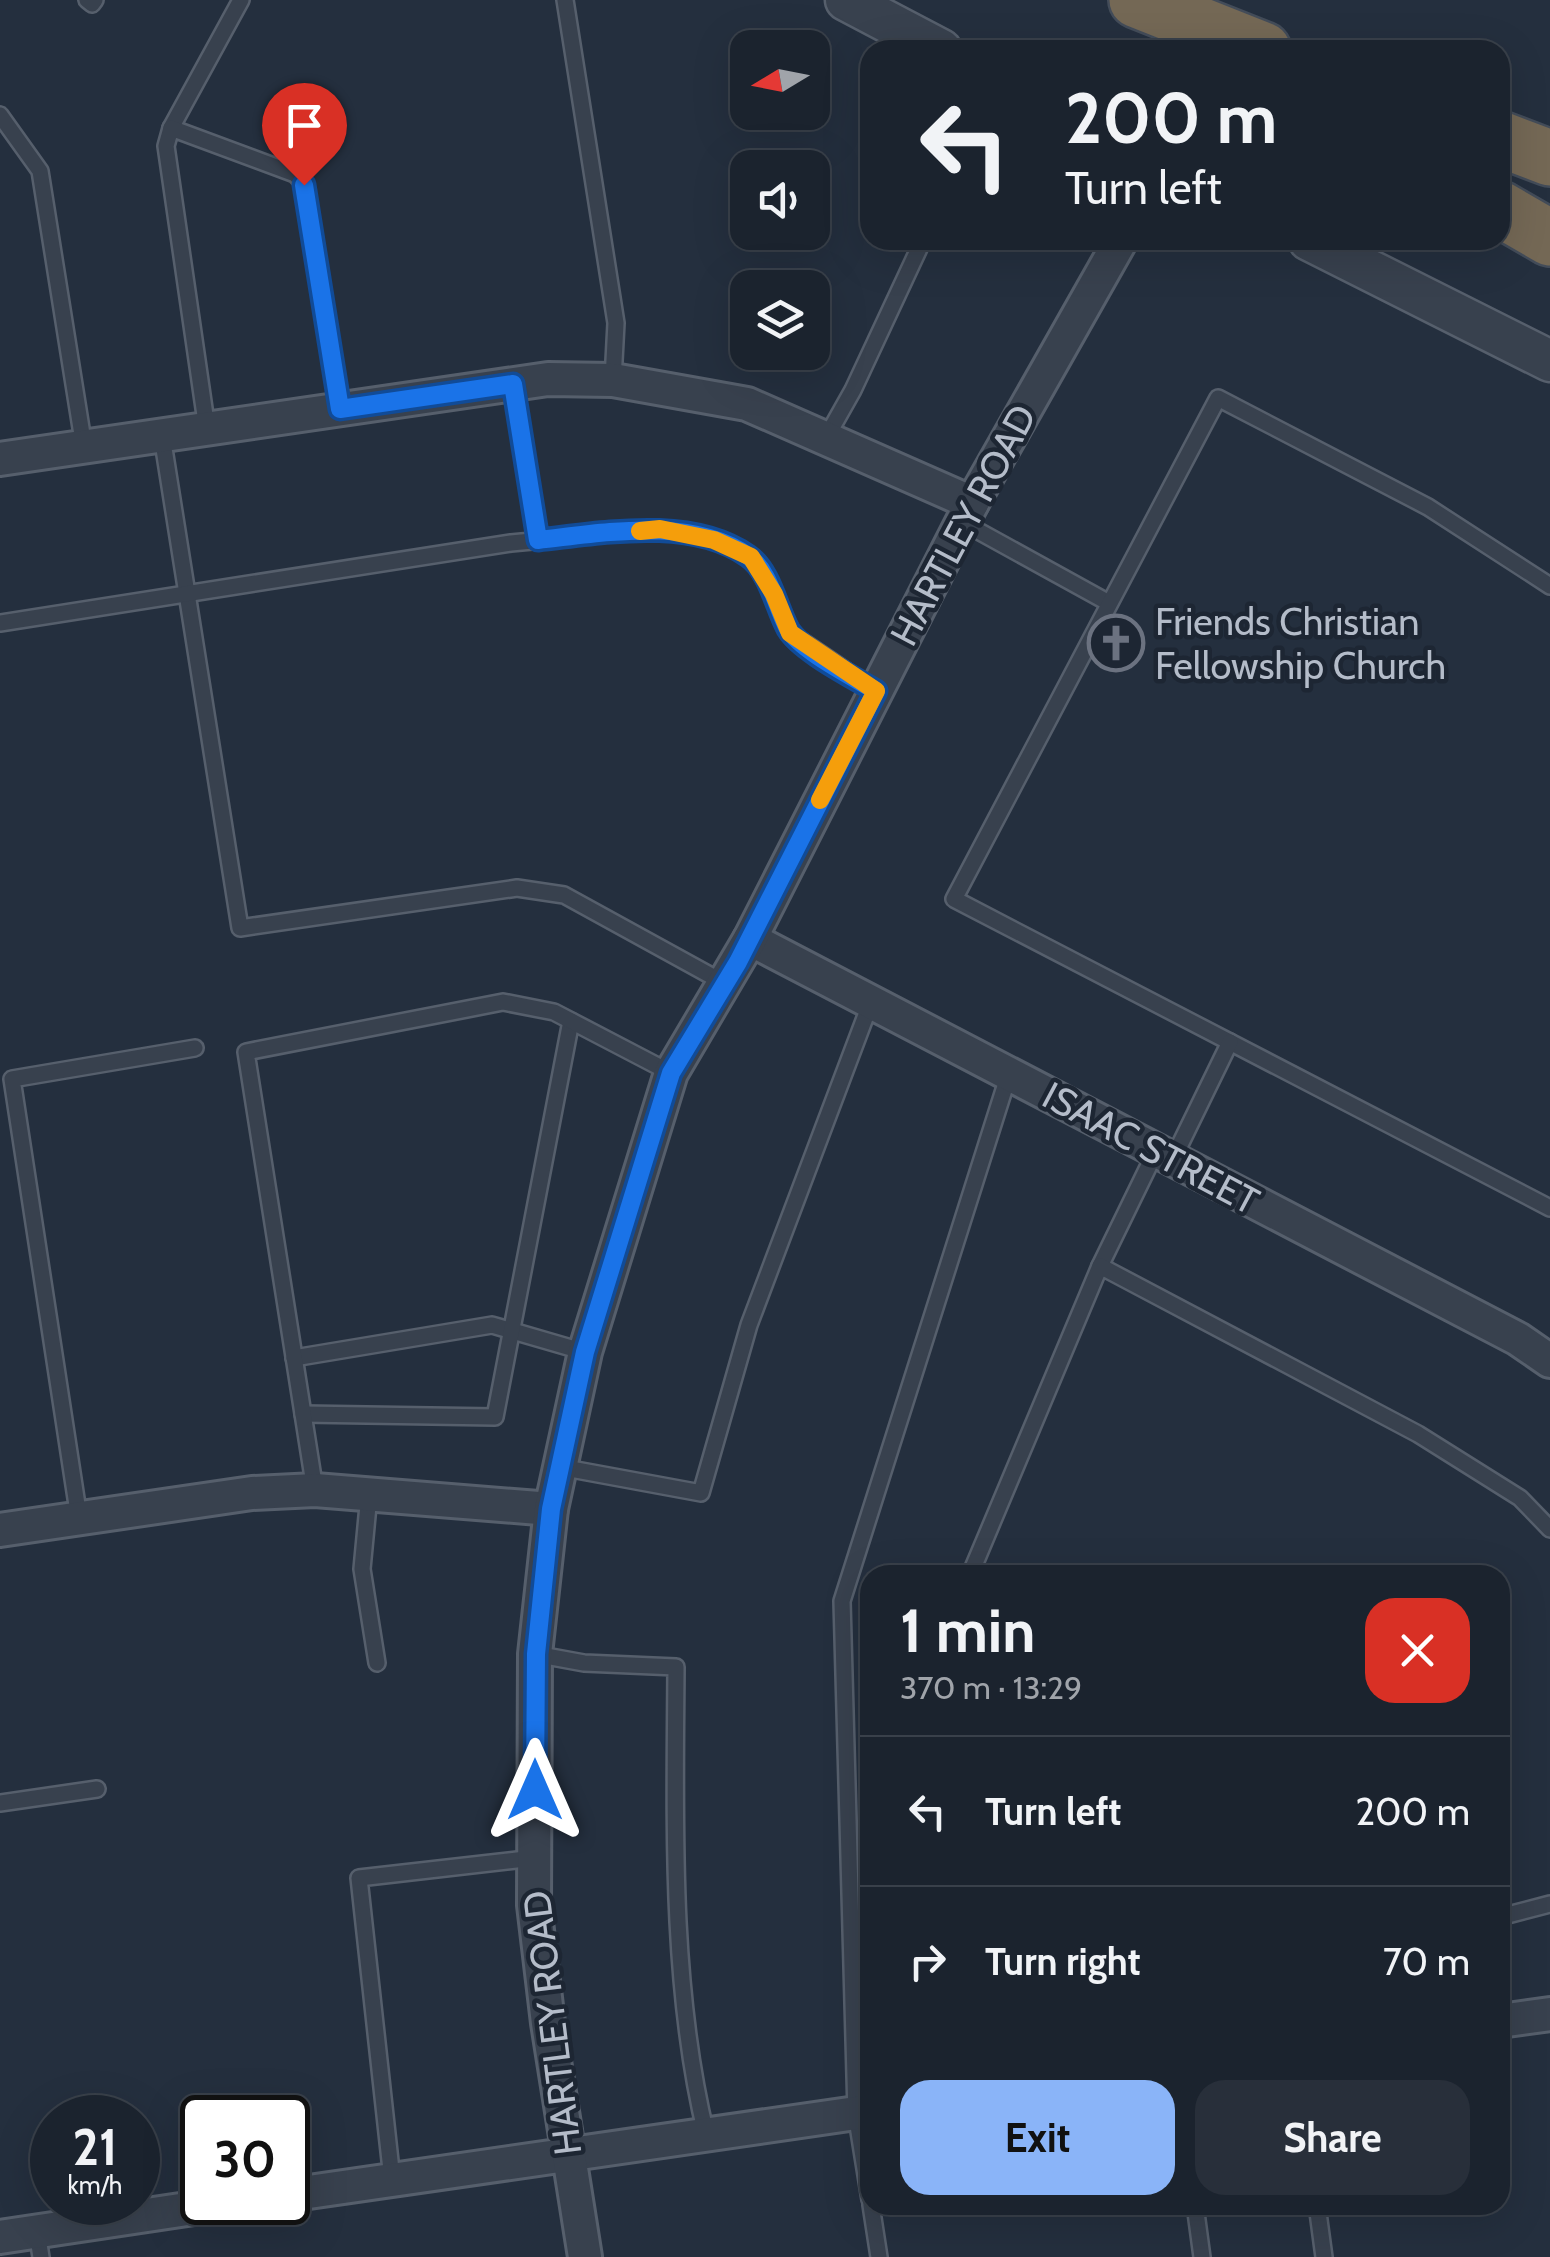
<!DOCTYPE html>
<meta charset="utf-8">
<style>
body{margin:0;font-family:Cabin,sans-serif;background:#282f3a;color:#f1f3f6;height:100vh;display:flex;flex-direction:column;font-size:38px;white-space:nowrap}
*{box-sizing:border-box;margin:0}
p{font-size:32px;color:#a0a4aa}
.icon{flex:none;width:55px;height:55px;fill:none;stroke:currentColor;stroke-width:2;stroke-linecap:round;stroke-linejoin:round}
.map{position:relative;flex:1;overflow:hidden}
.side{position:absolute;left:860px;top:1565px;width:650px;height:650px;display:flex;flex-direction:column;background:#1b232e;border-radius:30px;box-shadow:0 10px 40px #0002,0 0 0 2px #39404a}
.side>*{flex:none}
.hud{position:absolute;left:860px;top:40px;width:650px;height:210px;border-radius:30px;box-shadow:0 10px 40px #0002,0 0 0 2px #39404a;background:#1b232e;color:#f1f3f6;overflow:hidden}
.needle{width:65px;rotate:260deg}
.controls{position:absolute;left:730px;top:30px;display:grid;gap:20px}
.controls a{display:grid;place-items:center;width:100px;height:100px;border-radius:20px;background:#1b232e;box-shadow:0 10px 40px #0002,0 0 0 2px #39404a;font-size:50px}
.speed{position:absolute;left:30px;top:2095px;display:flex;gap:20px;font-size:50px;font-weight:700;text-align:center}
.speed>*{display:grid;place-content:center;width:130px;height:130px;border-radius:50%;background:#1b232e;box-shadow:0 10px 40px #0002,0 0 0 2px #39404a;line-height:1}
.speed small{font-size:25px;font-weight:400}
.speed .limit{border:5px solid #111;border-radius:15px;background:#fff;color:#111}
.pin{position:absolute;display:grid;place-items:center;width:85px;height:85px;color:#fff;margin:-102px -42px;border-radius:50% 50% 50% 0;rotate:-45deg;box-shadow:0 0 10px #0007}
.pin .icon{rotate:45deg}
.me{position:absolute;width:110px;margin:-55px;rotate:0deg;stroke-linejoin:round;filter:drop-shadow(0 0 8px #0008)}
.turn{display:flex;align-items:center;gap:35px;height:210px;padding:0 40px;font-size:45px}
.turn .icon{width:130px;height:130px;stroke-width:2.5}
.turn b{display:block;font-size:70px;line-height:85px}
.round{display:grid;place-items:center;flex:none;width:105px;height:105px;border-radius:30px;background:#282f3a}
.overview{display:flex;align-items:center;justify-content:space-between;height:170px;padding:0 40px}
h1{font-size:60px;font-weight:700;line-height:75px}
.cta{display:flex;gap:20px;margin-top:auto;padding:20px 40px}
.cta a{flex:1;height:115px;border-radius:30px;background:#8ab4f8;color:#111;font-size:40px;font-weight:700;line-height:115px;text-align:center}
.cta a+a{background:#282f3a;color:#f1f3f6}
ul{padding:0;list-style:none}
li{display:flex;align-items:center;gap:30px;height:150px;padding:0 40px;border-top:2px solid #39404a}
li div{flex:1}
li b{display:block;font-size:38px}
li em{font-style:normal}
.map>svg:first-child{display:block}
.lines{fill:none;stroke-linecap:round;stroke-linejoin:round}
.service-casing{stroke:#565f6c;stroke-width:20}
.minor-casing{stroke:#565f6c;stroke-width:38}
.tertiary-casing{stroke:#565f6c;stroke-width:45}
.motorway-casing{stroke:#434c59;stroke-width:60}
.service{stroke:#38414e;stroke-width:15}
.minor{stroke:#38414e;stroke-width:32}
.tertiary{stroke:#38414e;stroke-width:40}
.motorway{stroke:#746855;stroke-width:55}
.route-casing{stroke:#114b97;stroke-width:25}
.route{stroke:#1a73e8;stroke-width:18}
.slow{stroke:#f59e0b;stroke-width:18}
.labels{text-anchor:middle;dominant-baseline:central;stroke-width:9;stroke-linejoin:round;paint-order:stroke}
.street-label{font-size:38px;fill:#b4bcc9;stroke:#1d2633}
.poi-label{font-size:38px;fill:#b4bcc9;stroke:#1d2633;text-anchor:start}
</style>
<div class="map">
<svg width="1550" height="2257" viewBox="0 0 1550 2257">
<rect width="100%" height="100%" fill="#242f3e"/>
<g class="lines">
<g class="service-casing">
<g id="service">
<path d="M87 0 92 4 95 0"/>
<path d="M565 0 616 323 613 380"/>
<path d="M0 115 40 171 84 447"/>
<path d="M171 128 241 0"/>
<path d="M513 384 538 540"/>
<path d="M207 429 166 146 171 128 295 174 305 185 340 409"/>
<path d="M162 436 240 928 517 888 564 895 726 984"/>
<path d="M826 438 853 390 923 240"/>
<path d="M962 522 1109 603"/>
<path d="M1550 586 1428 507 1218 398 954 899 1550 1208"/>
<path d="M0 623 511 543 660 529 714 540 751 557 774 595 790 633 876 691"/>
<path d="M1173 1159 1230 1042"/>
<path d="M1100 1266 1156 1151"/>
<path d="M294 1358 492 1325 585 1352"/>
<path d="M303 1414 495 1417 571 1021"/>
<path d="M560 1467 701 1493 749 1325 871 1002"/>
<path d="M315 1490 246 1052 503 1002 554 1012 671 1073"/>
<path d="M369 1495 362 1569 377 1663"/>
<path d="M79 1518 12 1079 195 1048"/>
<path d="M970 1575 1100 1266 1418 1434 1520 1498 1550 1529"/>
<path d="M535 1654 584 1663 676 1667C675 1820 670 1985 706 2134"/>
<path d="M0 1803 97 1789"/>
<path d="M1500 1917 1550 1904"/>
<path d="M392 2179 359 1878 534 1858"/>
<path d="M870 2200 856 2113 842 1601 1009 1074"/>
<path d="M871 2205 879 2257"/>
<path d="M1195 2205 1202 2257"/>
<path d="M1317 2205 1324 2257"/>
<path d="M37 2232 41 2257"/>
</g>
</g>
<g class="minor-casing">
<g id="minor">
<path d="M0 459 548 379 613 380 747 404 972 503"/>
<path d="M750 939 1518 1339 1550 1361"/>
<path d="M0 1530 252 1493 315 1490 551 1509"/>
<path d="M1500 2021 1550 2014"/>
<path d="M288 2195 870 2111"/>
<path d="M0 2237 234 2202"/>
<path d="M585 2257 548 2023 534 1905 535 1654 551 1509 585 1352 671 1073 750 939 972 503 1121 240"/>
</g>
</g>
<g class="tertiary-casing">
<g id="tertiary">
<path d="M846 0 941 50"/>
<path d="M1309 240 1550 361"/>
</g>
</g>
<g class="motorway-casing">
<g id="motorway">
<path d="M1137 0 1263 50"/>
<path d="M1500 139 1550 158"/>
<path d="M1500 209 1550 238"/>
</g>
</g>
<use href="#service" class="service"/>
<use href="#minor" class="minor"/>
<use href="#tertiary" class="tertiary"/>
<use href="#motorway" class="motorway"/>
</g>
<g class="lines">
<g class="route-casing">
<path id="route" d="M304 185 340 409 513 384 538 540C603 533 691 516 748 556 770 571 776 607 788 629 801 651 853 677 876 691L738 962 671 1073 585 1352 551 1509 536 1654 535 1790"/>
</g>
<use href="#route" class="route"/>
<path class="slow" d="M640 531 660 529 714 540 751 557 774 594 790 633 876 691 820 800"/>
</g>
<defs>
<g id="church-ring" transform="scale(2.875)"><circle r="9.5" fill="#1d2633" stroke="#6b7280" stroke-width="1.5"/><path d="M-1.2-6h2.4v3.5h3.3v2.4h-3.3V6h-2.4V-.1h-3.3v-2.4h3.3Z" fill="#6b7280"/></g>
</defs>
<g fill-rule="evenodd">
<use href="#church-ring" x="1116" y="643"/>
</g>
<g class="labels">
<g class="street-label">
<text transform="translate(963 525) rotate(-62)">HARTLEY ROAD</text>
<text transform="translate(1151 1148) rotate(28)">ISAAC STREET</text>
<text transform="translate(552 2023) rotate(-97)">HARTLEY ROAD</text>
</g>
<g class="poi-label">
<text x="1155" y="621">Friends Christian<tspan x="1155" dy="44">Fellowship Church</tspan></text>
</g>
</g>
</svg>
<div class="controls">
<a><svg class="needle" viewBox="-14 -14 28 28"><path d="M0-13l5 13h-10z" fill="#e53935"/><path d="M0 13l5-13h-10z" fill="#a0a4aa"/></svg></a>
<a><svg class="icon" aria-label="sound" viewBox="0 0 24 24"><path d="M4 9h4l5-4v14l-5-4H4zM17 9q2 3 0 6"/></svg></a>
<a><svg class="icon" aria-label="layers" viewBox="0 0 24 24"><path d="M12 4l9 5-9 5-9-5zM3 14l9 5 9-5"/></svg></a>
</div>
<div class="speed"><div>21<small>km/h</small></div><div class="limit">30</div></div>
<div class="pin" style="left:304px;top:185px;background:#d93025"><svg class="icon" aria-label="arrive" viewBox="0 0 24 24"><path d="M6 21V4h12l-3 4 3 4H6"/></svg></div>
<svg class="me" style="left:535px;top:1790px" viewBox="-20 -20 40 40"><path d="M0-17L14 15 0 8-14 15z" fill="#1a73e8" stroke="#fff" stroke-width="4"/></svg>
<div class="hud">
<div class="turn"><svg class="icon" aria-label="left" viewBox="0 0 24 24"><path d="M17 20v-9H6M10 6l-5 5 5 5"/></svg><div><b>200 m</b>Turn left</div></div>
</div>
<section class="side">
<div class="overview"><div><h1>1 min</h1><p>370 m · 13:29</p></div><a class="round" style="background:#d93025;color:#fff"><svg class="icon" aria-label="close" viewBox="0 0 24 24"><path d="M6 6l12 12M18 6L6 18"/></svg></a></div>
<ul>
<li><svg class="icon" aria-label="left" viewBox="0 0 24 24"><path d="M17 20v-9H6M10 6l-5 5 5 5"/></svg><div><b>Turn left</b></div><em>200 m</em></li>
<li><svg class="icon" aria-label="right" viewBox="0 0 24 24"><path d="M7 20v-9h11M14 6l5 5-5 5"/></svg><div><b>Turn right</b></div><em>70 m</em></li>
</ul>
<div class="cta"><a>Exit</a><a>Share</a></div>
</section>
</div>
